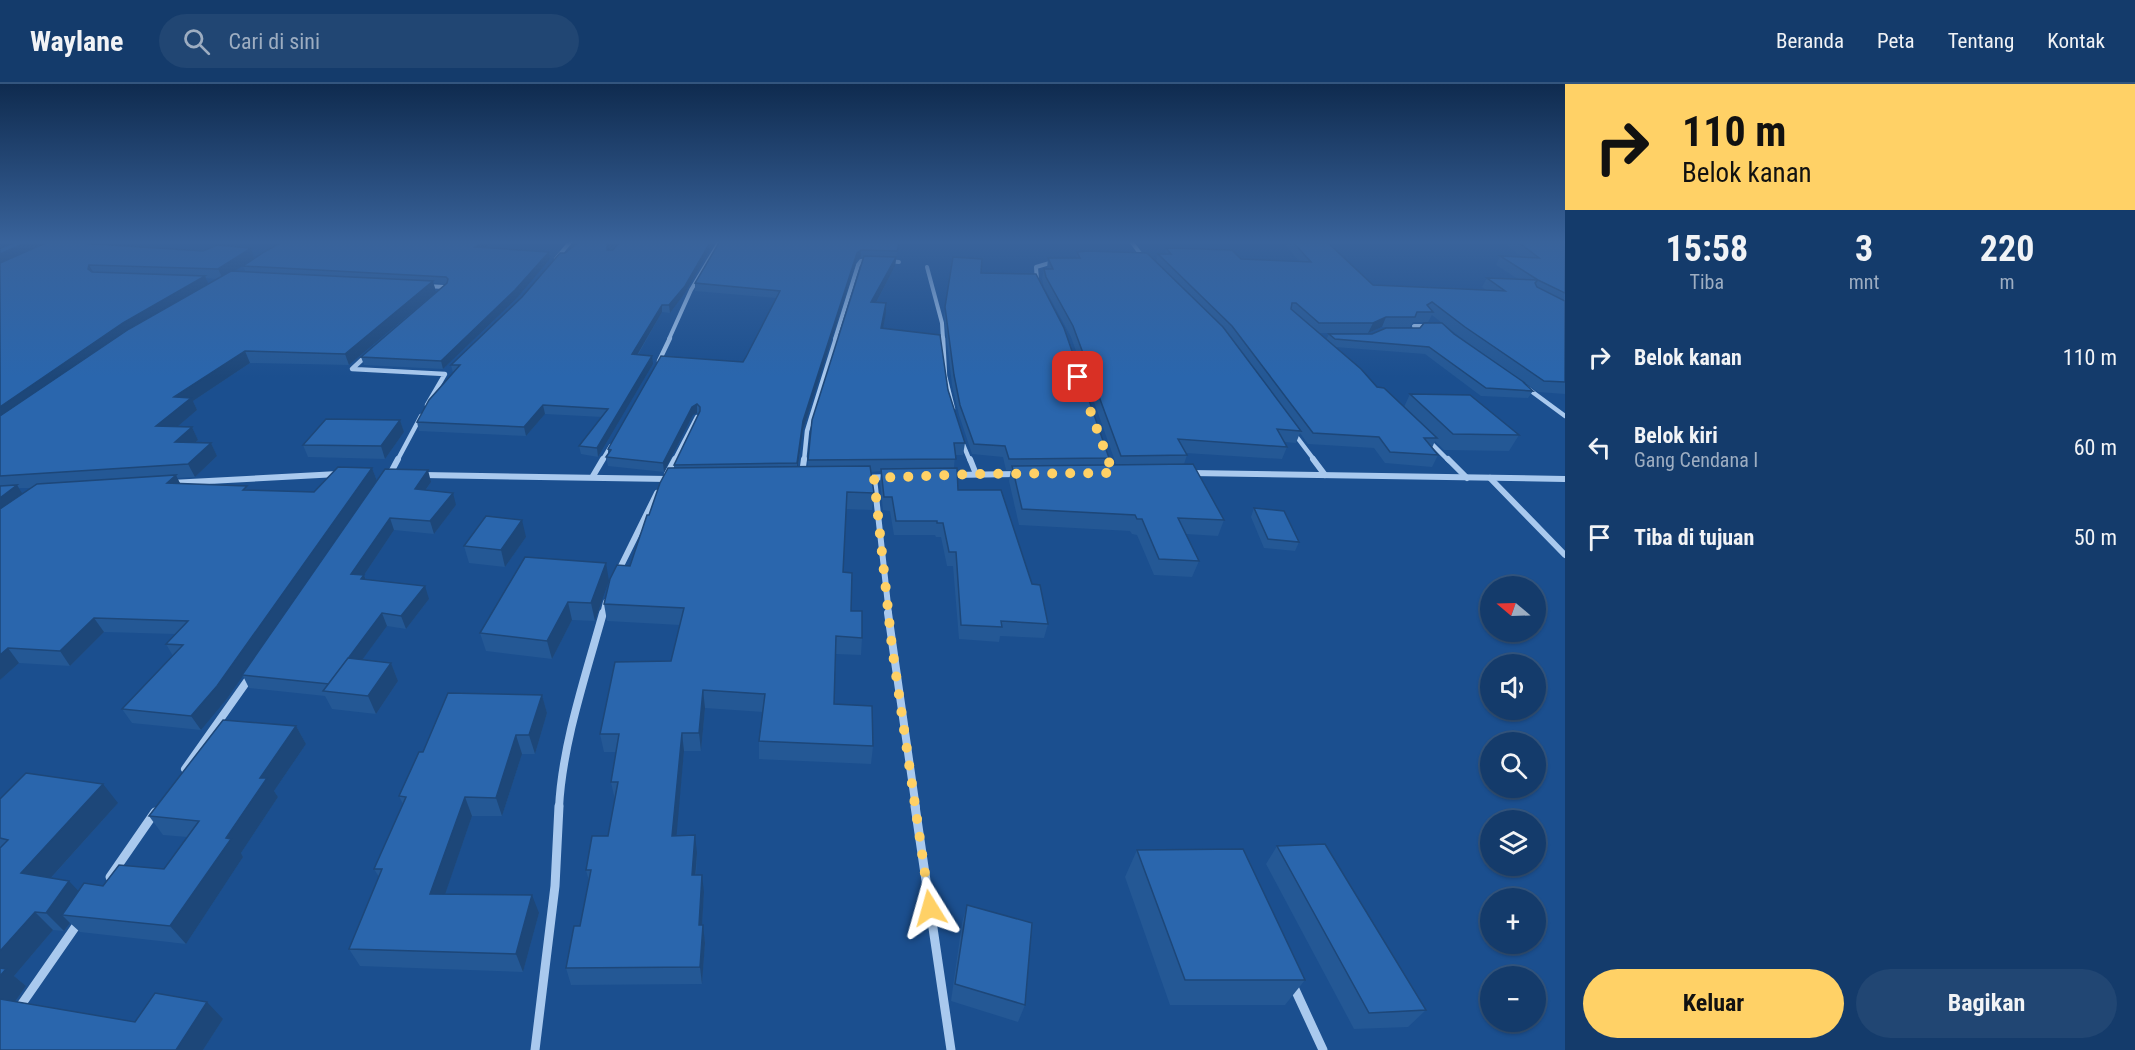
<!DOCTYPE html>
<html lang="id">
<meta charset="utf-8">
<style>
body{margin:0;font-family:"Roboto Condensed",sans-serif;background:#214673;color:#f1f3f6;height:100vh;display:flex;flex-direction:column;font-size:22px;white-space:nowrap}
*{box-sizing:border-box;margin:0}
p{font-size:20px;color:#9dadc1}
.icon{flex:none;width:33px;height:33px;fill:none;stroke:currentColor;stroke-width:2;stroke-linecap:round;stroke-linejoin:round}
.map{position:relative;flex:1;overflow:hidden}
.details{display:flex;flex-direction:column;background:#143b6b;width:570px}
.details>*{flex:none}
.top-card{background:#ffd166;color:#111;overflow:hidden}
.needle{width:39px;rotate:289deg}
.tools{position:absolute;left:1480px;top:492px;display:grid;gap:12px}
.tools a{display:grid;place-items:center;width:66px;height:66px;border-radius:50%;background:#143b6b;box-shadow:0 2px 4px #0004,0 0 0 2px #33557e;font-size:30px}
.pin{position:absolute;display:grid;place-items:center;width:51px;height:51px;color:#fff;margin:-26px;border-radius:12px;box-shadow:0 3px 9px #0006}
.me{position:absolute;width:66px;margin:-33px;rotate:352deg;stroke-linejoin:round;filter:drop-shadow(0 0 4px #0008)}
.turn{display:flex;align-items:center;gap:21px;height:126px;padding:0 18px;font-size:27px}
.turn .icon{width:78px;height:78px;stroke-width:2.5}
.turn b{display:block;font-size:42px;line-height:51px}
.eta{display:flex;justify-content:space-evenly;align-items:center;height:102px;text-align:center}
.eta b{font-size:36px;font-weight:700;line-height:42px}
.cta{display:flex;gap:12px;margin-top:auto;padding:12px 18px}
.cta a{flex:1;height:69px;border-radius:36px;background:#ffd166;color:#111;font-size:24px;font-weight:700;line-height:69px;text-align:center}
.cta a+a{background:#214673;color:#f1f3f6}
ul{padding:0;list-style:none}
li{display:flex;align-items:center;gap:18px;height:90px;padding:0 18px}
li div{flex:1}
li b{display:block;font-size:22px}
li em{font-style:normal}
header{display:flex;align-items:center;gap:36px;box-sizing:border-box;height:84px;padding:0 30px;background:#143b6b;border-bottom:2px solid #33557e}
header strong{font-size:28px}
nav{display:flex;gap:33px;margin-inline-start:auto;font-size:21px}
.search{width:420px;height:54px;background:#214673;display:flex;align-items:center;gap:15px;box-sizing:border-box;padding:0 21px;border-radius:33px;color:#9dadc1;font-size:22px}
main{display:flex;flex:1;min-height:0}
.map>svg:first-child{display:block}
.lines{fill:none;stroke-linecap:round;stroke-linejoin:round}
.street-far4{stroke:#a9c9ee;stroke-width:4}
.street-far3{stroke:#a9c9ee;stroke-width:4.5}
.street-far2{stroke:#a9c9ee;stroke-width:6}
.street-far1{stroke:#a9c9ee;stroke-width:8}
.street{stroke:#a9c9ee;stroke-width:9}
.wall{fill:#245895;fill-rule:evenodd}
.shaded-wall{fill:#1d4779}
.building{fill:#2a66ad;stroke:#1d4779;stroke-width:1.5}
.route{stroke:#ffd166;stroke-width:10;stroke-dasharray:0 18}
</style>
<header>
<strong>Waylane</strong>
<div class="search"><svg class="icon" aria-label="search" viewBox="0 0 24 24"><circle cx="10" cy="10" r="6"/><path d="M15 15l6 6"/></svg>Cari di sini</div>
<nav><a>Beranda</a><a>Peta</a><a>Tentang</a><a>Kontak</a></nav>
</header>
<main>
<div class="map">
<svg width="1565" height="966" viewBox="0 0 1565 966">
<rect width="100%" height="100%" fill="#1b4f8f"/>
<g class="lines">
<g class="street-far4">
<path d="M1131 157 1144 175"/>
<path d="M556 175 571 157"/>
<path d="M888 177 899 178"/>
<path d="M927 183 942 239 943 255"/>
<path d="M1037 197 1036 183 1053 178"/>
<path d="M426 202 444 203 445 206"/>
<path d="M1411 247H1416L1414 242H1427"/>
<path d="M669 255 691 206 720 157"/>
<path d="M835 255 858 181 861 177 869 176"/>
</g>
<g class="street-far3">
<path d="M943 254 945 292 953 325"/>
<path d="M366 272 352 285 445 290 427 321"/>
<path d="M659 277 670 254"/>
<path d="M1527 304 1565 332"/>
<path d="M1293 348 1315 377"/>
<path d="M1429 357 1449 377"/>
<path d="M962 358 970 377"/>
<path d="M397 377 421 332"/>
<path d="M602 377 611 362"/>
<path d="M674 377 697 333"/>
<path d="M804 377 807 347 836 254"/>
</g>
<g class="street-far2">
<path d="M970 375 976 390"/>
<path d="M1313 375 1325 391"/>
<path d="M1448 375 1467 394"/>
<path d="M1191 389 1565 395"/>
<path d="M667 390 675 375"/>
<path d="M802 390 804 375"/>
<path d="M423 391 668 395"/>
<path d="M951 391 1019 390"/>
<path d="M389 392 398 375"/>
<path d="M593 392 603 375"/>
<path d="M864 394 887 393"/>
<path d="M874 394 889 530"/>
<path d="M1490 394 1565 471"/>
<path d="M171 399 338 390"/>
<path d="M619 486 657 409"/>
<path d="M603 530 606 518"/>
</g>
<g class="street-far1">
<path d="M888 529 916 724"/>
<path d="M185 685 250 593"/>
<path d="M559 724C562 661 586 590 603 529"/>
</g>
<g class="street">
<path d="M915 722 951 966"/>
<path d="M110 793 155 728"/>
<path d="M1293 901 1323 966"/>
<path d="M19 924 78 839"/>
<path d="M535 966 555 802 559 722"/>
</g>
</g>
<g class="wall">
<path d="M284 157H490V160L485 164 550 175 517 214 443 285 364 281 361 273 446 200 433 199 436 208 349 281 250 279 193 317 197 326 177 343H192L198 356 195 359H211L217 372 195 393 177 394 180 399 249 406 314 408 372 384 377 397 431 398 426 406 456 421 434 450 394 446 364 491 366 495 429 515 406 545 387 542 362 576 391 579 398 597 376 630 332 625 325 612 249 604 243 592 226 616 201 646 132 639 122 625 173 572 166 560 175 550 104 548 70 582 19 579 0 596V164L9 161H37L38 163 203 167 251 164 254 174 234 187 246 188 243 182ZM206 194 217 195 208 200ZM19 404H32L23 410Z"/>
<path d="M580 157H617L609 166H613L621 157H715L685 209 670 229 662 228 638 271 653 280 598 373 581 370 579 362 602 333 545 330 526 352 419 347 417 338 453 289 451 281 522 213 565 169Z"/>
<path d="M1282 157H1326L1373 201 1486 206 1482 203 1487 194 1518 195 1496 181 1500 172 1522 173 1501 157H1565V310L1538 308 1525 299 1524 300 1533 307 1528 314 1481 312 1425 270 1335 263 1377 303 1404 323 1410 310 1519 351 1509 367 1444 366 1435 357 1432 364 1438 371 1432 383 1385 379 1374 364 1308 360 1300 349 1296 359 1285 358 1287 363 1282 375 1185 369 1187 371 1184 380 1224 436 1218 452 1186 450 1199 477 1192 493 1154 491 1137 451 1132 450 1130 447 1019 441 1009 397 1011 386H1006L1003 373 972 370 959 331 952 301 944 232 953 173 981 189 1109 374 1107 381 1116 380 1071 253 1044 203 1042 195 1044 185H1047L1048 174H1076L1077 168 1156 177 1158 170H1165L1166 164 1241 175 1299 177ZM1432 231 1442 239 1420 244 1372 250H1329L1326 256 1318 249H1368L1382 243H1410L1413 238H1428ZM1442 239 1460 253 1523 298 1454 250Z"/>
<path d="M899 158 895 182 876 219 886 229 883 244 948 306 965 359 963 371H955L954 384 958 406 1032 500 1048 540 1044 554 1000 552 999 558 959 555 953 482H947L941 453H936L935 451H894L890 427 883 426 880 398 881 387 871 388 874 409 872 426 846 425 843 488 851 527 862 554 861 571 836 570 834 620 873 662 871 680 759 675V657L763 628 705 624 701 667H684L676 752 697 769 696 791 704 808 702 841 705 859 702 900 571 901 566 884 580 842 589 797 586 786 608 752 615 716 611 698 616 668H604L600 650 671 577 680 541 607 537 604 520 630 482 649 431 674 384V381L699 330 697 329 693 331 664 388 608 382 606 373 608 370V365L743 278 776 214 695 207V199ZM861 173H864L808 376V382L798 383 803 346 857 176Z"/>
<path d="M400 336 404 348 385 375 308 373 303 361Z"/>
<path d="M1254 424 1299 458 1295 467 1264 464 1251 433Z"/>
<path d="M526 453 505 483 469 479 464 462Z"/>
<path d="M609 497 595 537 572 536 552 575 486 567 480 549 495 524Z"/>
<path d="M542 611 547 629 535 670H522L502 732H472L445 810 539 829 523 888 360 882 349 865 379 793 374 785 403 720 399 712 423 668Z"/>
<path d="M296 642 306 660 274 707 278 713 241 769 243 773 186 860 80 848 70 839 64 847 53 846 14 892 26 902 15 918 135 938 223 935 203 966H0V715L118 719 51 794 79 807 103 802 164 785 187 753 163 751 149 732Z"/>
<path d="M1277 762 1426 926 1408 943 1354 945 1266 780Z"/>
<path d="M1137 766 1305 896 1285 921H1170L1125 793Z"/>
<path d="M967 821 1025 921 1018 938 951 917 962 839Z"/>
</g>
<g class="shaded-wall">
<path d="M27 157H46L37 161 39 165 0 182V170Z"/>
<path d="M483 157H490V160L477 171 475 163Z"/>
<path d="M610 157H617L608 167V173L607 160Z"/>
<path d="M711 157H715L685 209 670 229 669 221Z"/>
<path d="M251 164 254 174 223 195 218 185Z"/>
<path d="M861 166V173L857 176 803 346 797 388V379L803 337 857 169Z"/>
<path d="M549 168 550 175 517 214 443 285 441 277Z"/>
<path d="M896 173 895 182 871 228V218Z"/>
<path d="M89 181 95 191 88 185Z"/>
<path d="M205 192 210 203 0 340V323L123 239Z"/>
<path d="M433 197 436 208 349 281 345 270Z"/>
<path d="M886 219V229L881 255V244Z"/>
<path d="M662 221V228L633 278 632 270Z"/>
<path d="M1386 233 1382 243 1368 249 1373 239Z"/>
<path d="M245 267 250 279 193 317 197 326 163 355 156 342 174 313Z"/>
<path d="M652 272 653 280 598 373 597 364Z"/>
<path d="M697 320V329L693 331 664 388 663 379 692 323Z"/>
<path d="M543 321 545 330 526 352 524 343Z"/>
<path d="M400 336 404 348 385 375 381 362Z"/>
<path d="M192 343 198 356 182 371 175 358Z"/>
<path d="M211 359 217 372 195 393 188 380Z"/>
<path d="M372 384 377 397 242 591 243 592 226 616 201 646 191 632Z"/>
<path d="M428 386 431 398 418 417 415 405Z"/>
<path d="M176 391 182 404 167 399Z"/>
<path d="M17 401 26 415 0 434V414Z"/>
<path d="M453 409 456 421 434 450 430 437Z"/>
<path d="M390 434 394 446 362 494 364 491 369 504 351 490Z"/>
<path d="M522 436 526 453 505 483 501 466Z"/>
<path d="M606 479 609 497 595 537 591 519Z"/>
<path d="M425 502 429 515 406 545 401 532Z"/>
<path d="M568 518 572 536 552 575 547 557Z"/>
<path d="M382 529 387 542 338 609 329 600Z"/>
<path d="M94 534 104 548 70 582 60 567Z"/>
<path d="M8 564 19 579 0 596V571Z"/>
<path d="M391 579 398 597 376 630 368 612Z"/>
<path d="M703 606 705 624 701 667 699 649Z"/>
<path d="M542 611 547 629 535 670 529 651Z"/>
<path d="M296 642 306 660 274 707 278 713 241 769 243 773 186 860 170 842 260 694Z"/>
<path d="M682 649 684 667 675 769 672 752Z"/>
<path d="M516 651 522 670 502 732 496 714Z"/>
<path d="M103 700 118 719 39 807 21 789Z"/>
<path d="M465 713 472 732 439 828 430 810Z"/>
<path d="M695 751 697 769 694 809 692 791Z"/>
<path d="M702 791 704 808 701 859 699 841Z"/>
<path d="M69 797 86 815 62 831 70 839 64 847 46 829Z"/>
<path d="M532 811 539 829 523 888 516 870Z"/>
<path d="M35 828 53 846 14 892 26 902 0 939V867Z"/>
<path d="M703 841 705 859 702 900 700 883Z"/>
<path d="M207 918 223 935 203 966H176Z"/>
</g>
<g class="building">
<path d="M9 157H19L9 161Z"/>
<path d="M19 157H29L0 170V164Z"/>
<path d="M50 157 203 167 217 161 251 164 218 185 89 181 88 185 92 188 205 192 123 239 0 323V179Z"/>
<path d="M284 157H483L475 163 549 168 515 206 441 277 361 273 447 199 448 195 446 193 243 182 264 168Z"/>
<path d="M580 157H610L607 160V166H613L621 157H711L685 202 669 221H662L632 270 652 272 597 364 579 362 608 325 543 321 524 343 417 338 429 316 460 281H451L522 213 560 169H565Z"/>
<path d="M720 157 899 158 897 167 861 166 857 169 803 337 797 379 674 381 700 327V323L697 320 692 323 663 379 606 373 611 366 608 365 661 272 743 278 746 273 780 207 695 199Z"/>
<path d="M1292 157H1326L1373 201 1505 207 1487 194 1538 196 1535 199 1537 203 1565 217V298L1544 297 1465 243 1432 218 1427 221 1433 228H1417L1415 233H1386L1373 239H1319L1296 219H1292L1291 225 1361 285 1377 303 1384 304 1437 354H1424L1438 371 1390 368 1379 353 1313 349 1232 242 1158 170H1171L1166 164 1232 166 1241 175 1311 178Z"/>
<path d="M1517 157H1563L1565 158V209L1538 196 1500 172 1539 174Z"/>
<path d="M1087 167 1147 169 1223 243 1301 347 1277 345 1287 363 1178 355 1187 371 1121 372 1073 242 1046 193 1044 185H1053L1048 174H1080L1077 168Z"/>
<path d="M864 172 896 173 871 218 886 219 881 244 940 251 948 306 965 359H954L956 375 808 376 812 336Z"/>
<path d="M953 173 982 175 981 189 1036 190 1064 244 1109 374 1009 375 1005 362 974 360 960 321 954 291 945 223Z"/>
<path d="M231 187 433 197 345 270 245 267 174 313 191 314 156 342 192 343 175 358 211 359 188 380 0 392V332L129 245Z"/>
<path d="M1424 239H1442L1454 250 1525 299 1523 298 1533 307 1486 304 1429 263 1335 255 1329 250H1372L1386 244H1420Z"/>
<path d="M1410 310 1470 311 1519 351 1453 350Z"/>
<path d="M326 335 400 336 381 362 303 361Z"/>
<path d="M1193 380 1224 436 1178 434 1199 477 1159 475 1142 435H1137L1135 431 1022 425 1012 382Z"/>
<path d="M870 382 874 409 847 408 843 488 852 489 851 527H862V554L836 552 834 620 872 622 873 662 759 657 765 610 703 606 699 649H682L672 752 695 751 692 791H702L699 841H703L700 883 566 884 574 842H580L591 786H586L592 752H608L618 698H611L619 650H600L615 578 671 577 684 524 604 520 610 495 617 481 630 482 647 431H649L660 399 668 384Z"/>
<path d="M338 383 372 384 217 602 191 632 122 625 183 561 166 560 188 537 94 534 60 567 8 564 0 571V425L37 400 176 391 167 399 247 402 243 406 314 408Z"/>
<path d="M957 384 958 406H1001L1032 500 1040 501 1048 540 1001 537 1002 543 961 541 956 468H949L943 439H937V437H896L892 413H884L881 385Z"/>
<path d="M385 385 428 386 415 405 453 409 430 437 390 434 351 490 364 491 361 495 425 502 401 532 382 529 329 600 242 591Z"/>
<path d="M17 401 0 414V402Z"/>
<path d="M1254 424 1284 427 1299 458 1268 455Z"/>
<path d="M486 432 522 436 501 466 464 462Z"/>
<path d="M525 473 606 479 591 519 568 518 547 557 480 549Z"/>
<path d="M348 574 391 579 368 612 323 607Z"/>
<path d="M448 609 542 611 529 651H516L496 714 465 713 430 810 532 811 516 870 349 865 382 785H374L406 713 399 712 419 668H423Z"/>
<path d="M223 636 296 642 260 694H267L226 754 231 755 170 842 62 831 84 799 103 802 119 781 164 785 199 737 149 732Z"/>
<path d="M26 689 103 700 21 789 69 797 46 829 35 828 0 867V764L8 756 0 754V715Z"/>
<path d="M1325 760 1426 926 1369 929 1277 762Z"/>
<path d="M1243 765 1305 896H1185L1137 766Z"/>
<path d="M967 821 1032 839 1025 921 955 900Z"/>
<path d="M0 884 6 885 0 892Z"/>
<path d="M155 909 207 918 176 966H0V915L135 938Z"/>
</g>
<linearGradient id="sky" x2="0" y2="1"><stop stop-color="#0f2b4f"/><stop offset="0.54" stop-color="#39639b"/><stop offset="1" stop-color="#39639b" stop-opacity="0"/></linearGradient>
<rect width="1565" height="293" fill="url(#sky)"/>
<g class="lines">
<path class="route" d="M930 824 892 563 874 394 976 390 1113 389 1078 293"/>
</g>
</svg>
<div class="tools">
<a><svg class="needle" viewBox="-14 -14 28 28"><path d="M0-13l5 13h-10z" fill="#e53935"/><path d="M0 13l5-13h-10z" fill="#9dadc1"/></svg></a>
<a><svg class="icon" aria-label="sound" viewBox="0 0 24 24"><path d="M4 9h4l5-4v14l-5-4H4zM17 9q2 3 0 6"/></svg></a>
<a><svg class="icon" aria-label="search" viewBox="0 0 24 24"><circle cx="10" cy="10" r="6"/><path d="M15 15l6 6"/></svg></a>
<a><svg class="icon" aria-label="layers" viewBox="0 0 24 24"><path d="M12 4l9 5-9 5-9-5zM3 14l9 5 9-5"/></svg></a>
<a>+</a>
<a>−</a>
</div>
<div class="pin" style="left:1078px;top:293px;background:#d93025"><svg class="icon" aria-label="arrive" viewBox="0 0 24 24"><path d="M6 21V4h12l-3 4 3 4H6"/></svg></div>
<svg class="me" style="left:930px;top:824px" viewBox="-20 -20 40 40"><path d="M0-17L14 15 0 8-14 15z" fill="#ffd166" stroke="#fff" stroke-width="4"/></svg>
</div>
<section class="details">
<div class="top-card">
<div class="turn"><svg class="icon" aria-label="right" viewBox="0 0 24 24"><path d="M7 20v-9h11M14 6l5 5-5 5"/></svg><div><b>110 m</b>Belok kanan</div></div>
</div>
<div class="eta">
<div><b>15:58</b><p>Tiba</p></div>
<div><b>3</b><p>mnt</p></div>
<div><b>220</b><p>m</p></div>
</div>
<ul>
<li><svg class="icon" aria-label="right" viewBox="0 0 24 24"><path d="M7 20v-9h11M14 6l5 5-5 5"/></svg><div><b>Belok kanan</b></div><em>110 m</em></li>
<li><svg class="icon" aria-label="left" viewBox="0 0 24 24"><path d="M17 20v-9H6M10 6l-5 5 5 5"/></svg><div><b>Belok kiri</b><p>Gang Cendana I</p></div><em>60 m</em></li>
<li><svg class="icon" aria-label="arrive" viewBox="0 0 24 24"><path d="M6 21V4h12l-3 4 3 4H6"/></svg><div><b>Tiba di tujuan</b></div><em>50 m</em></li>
</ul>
<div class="cta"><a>Keluar</a><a>Bagikan</a></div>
</section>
</main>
